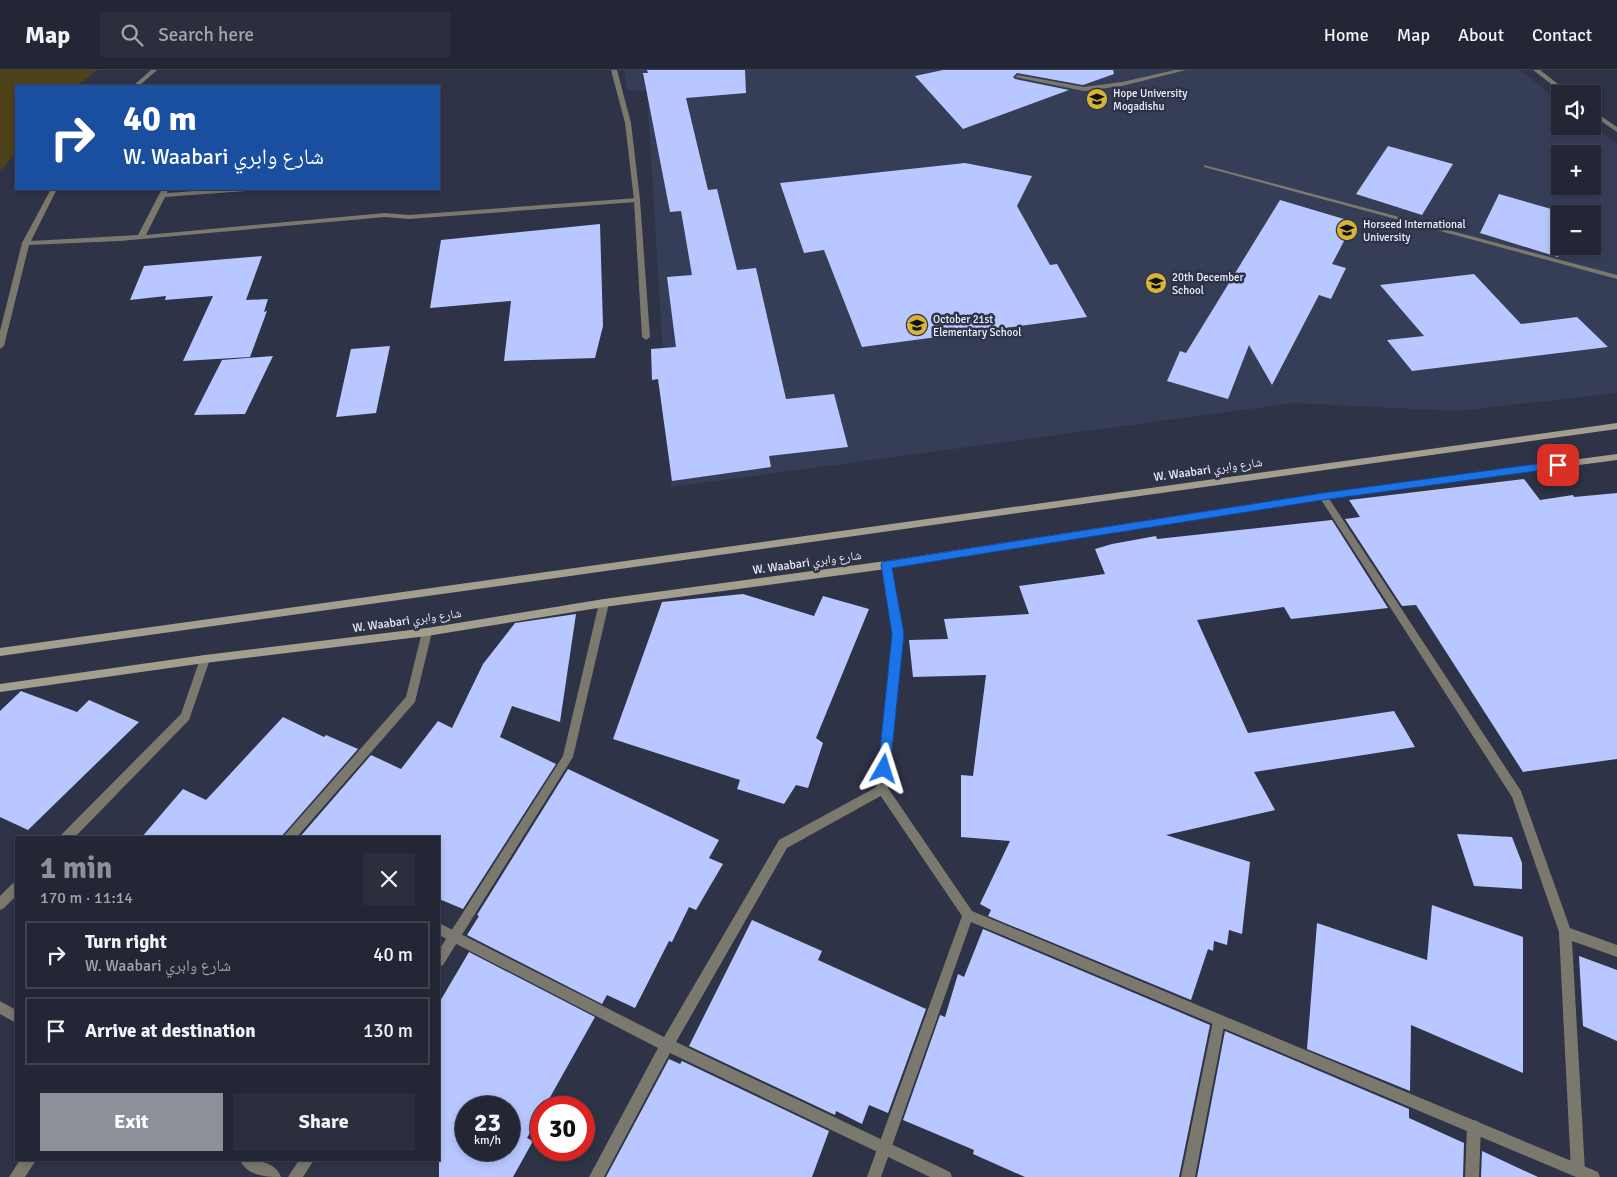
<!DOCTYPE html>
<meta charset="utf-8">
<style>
body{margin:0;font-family:Signika,"Noto Naskh Arabic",sans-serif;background:#2a2e3d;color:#f1f3f6;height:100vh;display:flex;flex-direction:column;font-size:19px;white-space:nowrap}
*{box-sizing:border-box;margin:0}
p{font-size:16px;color:#a2a5ad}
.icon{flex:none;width:28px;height:28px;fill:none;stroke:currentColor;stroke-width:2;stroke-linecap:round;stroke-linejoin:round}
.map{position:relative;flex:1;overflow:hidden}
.sheet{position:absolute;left:15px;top:766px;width:425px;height:325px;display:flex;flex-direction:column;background:#222635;border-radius:0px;box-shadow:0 2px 8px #0003,0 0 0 1px #3f4350}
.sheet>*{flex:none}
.guide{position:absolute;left:15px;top:15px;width:425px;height:105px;border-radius:0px;box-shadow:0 2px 8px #0003,0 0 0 1px #3f4350;background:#1a4fa0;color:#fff;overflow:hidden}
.tools{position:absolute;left:1551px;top:15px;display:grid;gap:10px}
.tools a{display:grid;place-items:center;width:50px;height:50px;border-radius:0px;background:#222635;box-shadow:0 2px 8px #0003,0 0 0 1px #3f4350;font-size:25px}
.speed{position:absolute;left:455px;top:1026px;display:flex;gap:10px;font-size:25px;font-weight:700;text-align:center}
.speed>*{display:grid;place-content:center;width:65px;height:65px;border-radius:50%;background:#222635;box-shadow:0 2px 8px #0003,0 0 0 1px #3f4350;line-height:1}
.speed small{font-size:12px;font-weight:400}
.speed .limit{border:8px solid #d22;background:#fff;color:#111}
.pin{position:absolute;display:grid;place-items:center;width:42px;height:42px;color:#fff;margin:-21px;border-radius:10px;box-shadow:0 2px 8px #0006}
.me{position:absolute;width:55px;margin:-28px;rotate:6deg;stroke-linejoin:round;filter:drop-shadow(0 0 4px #0008)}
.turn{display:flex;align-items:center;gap:18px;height:105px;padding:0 25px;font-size:22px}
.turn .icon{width:65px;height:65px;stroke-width:2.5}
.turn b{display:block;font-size:35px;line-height:42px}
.round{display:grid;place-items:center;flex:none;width:52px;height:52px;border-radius:0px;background:#2a2e3d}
.headline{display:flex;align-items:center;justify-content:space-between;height:85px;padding:0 25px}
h1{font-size:30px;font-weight:700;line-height:38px;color:#8c9099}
.button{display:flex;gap:10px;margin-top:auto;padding:10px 25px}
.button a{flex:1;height:58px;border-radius:0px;background:#8c9099;color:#fff;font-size:20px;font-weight:700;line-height:58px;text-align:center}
.button a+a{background:#2a2e3d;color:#f1f3f6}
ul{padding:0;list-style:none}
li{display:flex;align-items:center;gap:15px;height:68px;margin:0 10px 8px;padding:0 15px;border:2px solid #3f4350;border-radius:0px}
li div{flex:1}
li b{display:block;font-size:19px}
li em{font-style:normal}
header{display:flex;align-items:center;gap:30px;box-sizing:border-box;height:70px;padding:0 25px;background:#222635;border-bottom:1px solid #3f4350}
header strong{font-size:24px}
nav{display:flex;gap:28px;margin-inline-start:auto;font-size:18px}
.search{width:350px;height:45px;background:#2a2e3d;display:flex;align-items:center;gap:12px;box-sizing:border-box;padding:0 18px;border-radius:0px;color:#a2a5ad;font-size:19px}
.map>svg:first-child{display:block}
.built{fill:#363d56;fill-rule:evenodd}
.green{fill:#4e421a}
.building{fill:#b8c7ff;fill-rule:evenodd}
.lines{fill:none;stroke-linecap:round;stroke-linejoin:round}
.service{fill:#7b786d;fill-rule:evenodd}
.minor{fill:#7b786d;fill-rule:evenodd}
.secondary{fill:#a39e8d;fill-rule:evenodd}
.route{fill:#1a73e8;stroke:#114b97}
.labels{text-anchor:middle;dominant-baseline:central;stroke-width:5;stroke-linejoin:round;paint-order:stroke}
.far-poi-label{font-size:11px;fill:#edf1fe;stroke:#2e3347;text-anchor:start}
.street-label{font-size:12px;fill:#edf1fe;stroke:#2e3347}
</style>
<header>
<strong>Map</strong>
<div class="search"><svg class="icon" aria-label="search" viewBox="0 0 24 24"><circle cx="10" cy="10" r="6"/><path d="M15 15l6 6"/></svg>Search here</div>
<nav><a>Home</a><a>Map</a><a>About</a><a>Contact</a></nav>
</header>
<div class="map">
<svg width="1617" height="1107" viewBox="0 0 1617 1107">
<rect width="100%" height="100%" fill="#2e3347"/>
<path class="built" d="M624 0H1520L1560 31V56H1593L1617 74V323L1457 341 1294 333 671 417 647 21 627 20ZM1560 84H1592V116H1560ZM1560 144H1592V176H1560Z"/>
<path class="green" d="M0 0H97L77 16H16V82L0 101Z"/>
<g class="building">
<path d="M647 0H745L746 23 686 28 708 120 717 119 737 200 756 198 786 329 834 324 848 377 769 386 771 397 672 411 658 309 652 310 651 279 676 277 667 207 692 205 681 141 670 142 643 3H648Z"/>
<path d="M943 0H1113L1114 4 1083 15 1017 3 1013 7 1015 9 1069 20 963 59 915 6Z"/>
<path d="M1388 76 1453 94 1422 145 1356 124Z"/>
<path d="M965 93 1032 106 1017 136 1050 195 1057 194 1087 247 862 277 824 180 804 183 780 113Z"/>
<path d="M1499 124 1569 144H1560V176H1563L1558 187 1480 163Z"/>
<path d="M1280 130 1354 152 1332 194 1346 198 1331 229 1319 225 1272 315 1249 275 1228 329 1167 311 1180 281 1186 283Z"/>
<path d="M600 154 603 256 595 288 504 291 511 231 430 238 441 170Z"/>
<path d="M262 186 246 230 268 229 264 242 267 241 250 287 183 291 213 226 165 230 166 226 130 230 144 196Z"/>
<path d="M1474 204 1521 254 1577 247 1608 277 1412 301 1387 270 1424 266 1380 215Z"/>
<path d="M390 276 376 343 336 347 351 279Z"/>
<path d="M273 286 245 344 194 345 222 290Z"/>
<path d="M1524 409 1540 430 1573 425 1574 427 1617 423V689L1523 702 1416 535 1402 536 1345 449 1360 447 1349 430Z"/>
<path d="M1332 450 1388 538 1291 549 1284 537 1197 550 1248 663 1394 641 1415 677 1254 702 1275 740 1166 765 1250 792 1242 864 1229 860 1227 875 1214 871 1213 881 1208 879 1191 930 988 846 991 840 980 834 1010 771 961 767V705L973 706 986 605 913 607 909 570 948 569 944 549 1029 544 1019 516 1105 504 1095 479 1112 474 1156 466 1157 469Z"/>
<path d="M743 524 814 546 823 526 869 539 816 668 823 673 808 718 796 715 784 734 737 719 740 710 613 669 662 532Z"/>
<path d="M576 544 560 652 512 636 500 667 556 694 463 839 439 829V768H299L371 685 401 699 438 651 452 658 483 594 515 553Z"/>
<path d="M21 621 77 642 89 630 139 652 28 760 0 747V641Z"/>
<path d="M283 647 324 667 326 665 358 679 280 768H141L183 719 206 730Z"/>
<path d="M568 699 719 770 709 788 723 794 696 840 689 837 672 872 669 871 635 938 607 925 602 934 467 865 479 846 477 845Z"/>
<path d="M1457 764 1512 767 1522 793V819L1474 816Z"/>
<path d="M1432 835 1523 867V1003L1411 955 1410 1021 1307 979 1317 853 1427 890Z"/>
<path d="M752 850 822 881 818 890 926 939 888 1043 869 1035 862 1054 836 1041 835 1045 689 976Z"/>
<path d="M983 859 1210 955 1179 1107H1025L973 1084 974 1080 903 1050 940 945 945 947 958 904 964 907Z"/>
<path d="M469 882 595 947 544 1038H541V1043L527 1068 533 1071 513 1107H439V933ZM466 1038H509V1080H466Z"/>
<path d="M1579 886 1617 900V971L1583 956Z"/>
<path d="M1225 961 1409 1039V1048L1464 1073 1463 1107H1197Z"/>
<path d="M669 989 680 994 682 991 829 1061 812 1107H606Z"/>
<path d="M1482 1081 1538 1107H1481Z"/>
</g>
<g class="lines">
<g class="service">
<path d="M611 0H617L631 53 640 130 650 267 646 270 642 267 634 130 625 53Z"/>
<path d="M1175 0H1186L1122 16 1084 21 1015 7 1018 5 1084 17 1122 12Z"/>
<path d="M1204 95 1617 205V209L1204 97Z"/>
<path d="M1323 423 1326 424 1521 721 1570 858 1617 875V887L1572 871 1585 1101 1583 1106H1573L1571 1101 1559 862 1512 727 1320 428 1318 426Z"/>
<path d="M427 558 431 559 432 562 415 632 296 768H282L406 627 422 562 423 559Z"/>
<path d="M205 585 209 586 210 589 189 650 74 768H60L62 764 181 644 200 589 201 586Z"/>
<path d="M882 714 886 715 888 719 886 723 787 778 676 972 950 1102 952 1107H930L670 983 604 1107H589L658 978 439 865V853L664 967 779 770Z"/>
<path d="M16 812V826L4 838 0 840V826L12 814Z"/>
<path d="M0 931 16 940V953L0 944Z"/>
<path d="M1219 945 1224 946 1225 951 1195 1107H1181L1213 951 1214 946Z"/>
<path d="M1474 1050 1479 1052 1481 1057 1479 1107H1465L1467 1057 1469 1052Z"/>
<path d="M20 1090H36L25 1107H9Z"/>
<path d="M240 1090C255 1090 275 1091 281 1107 266 1107 247 1106 240 1090Z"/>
</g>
<g class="minor">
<path d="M151 0H157L139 16H133Z"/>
<path d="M1533 0H1540L1571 24H1564Z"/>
<path d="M1592 40 1617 57V62L1592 45Z"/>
<path d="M51 119H57L31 171 138 165 162 119H168L167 123 221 119H249L246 121 165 127 146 165 385 143 409 145 637 128 640 130 637 132 409 149 385 147 120 171 29 175 4 276 0 279V261L22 173Z"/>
<path d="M886 491 891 495 903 564 888 718 972 841 1598 1102 1600 1107H1576L971 852 881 1107H867L962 846 876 719 893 564 881 495Z"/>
<path d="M604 529 607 530 609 533 573 687 443 895 439 897V880L563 686 599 533 601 530Z"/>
<path d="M299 1090H314L303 1107H288Z"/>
</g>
<g class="secondary">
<path d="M1617 353V359L0 586V578Z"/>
<path d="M1617 384V390L1323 429 886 499 604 537 427 566 205 593 0 622V614L205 585 427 558 604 529 886 491 1323 423Z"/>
</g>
</g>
<path class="route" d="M1558 391 1563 395 1558 398 1323 430 892 498 904 564 890 699 889 703 884 705 880 703 878 699 892 564 881 495 882 492 1323 423Z"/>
<defs>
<g id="university-disc" transform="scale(1.125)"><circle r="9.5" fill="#d7b434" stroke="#2e3347"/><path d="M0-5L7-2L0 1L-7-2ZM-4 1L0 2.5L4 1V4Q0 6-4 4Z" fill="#111"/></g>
<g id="school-disc" transform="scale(1.125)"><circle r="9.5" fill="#d7b434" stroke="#2e3347"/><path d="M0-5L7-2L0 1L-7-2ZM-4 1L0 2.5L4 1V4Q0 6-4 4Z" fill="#111"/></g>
</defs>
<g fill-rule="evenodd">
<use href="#university-disc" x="1097" y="29"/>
<use href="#university-disc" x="1347" y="160"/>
<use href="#school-disc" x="1156" y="213"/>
<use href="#school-disc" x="917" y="255"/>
</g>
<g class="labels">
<g class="far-poi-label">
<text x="1113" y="23">Hope University<tspan x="1113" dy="13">Mogadishu</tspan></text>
<text x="1363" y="154">Horseed International<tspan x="1363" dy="13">University</tspan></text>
<text x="1172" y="207">20th December<tspan x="1172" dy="13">School</tspan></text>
<text x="933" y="249">October 21st<tspan x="933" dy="13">Elementary School</tspan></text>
</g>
<g class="street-label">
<text transform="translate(1208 400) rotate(-8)">W. Waabari شارع وابري</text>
<text transform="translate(807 493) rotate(-8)">W. Waabari شارع وابري</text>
<text transform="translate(407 551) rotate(-8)">W. Waabari شارع وابري</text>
</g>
</g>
</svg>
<div class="tools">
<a><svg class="icon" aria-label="sound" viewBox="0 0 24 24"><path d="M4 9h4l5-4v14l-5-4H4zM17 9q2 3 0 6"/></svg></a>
<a>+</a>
<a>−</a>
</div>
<div class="speed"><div>23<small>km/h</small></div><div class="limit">30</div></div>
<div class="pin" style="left:1558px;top:395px;background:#d93025"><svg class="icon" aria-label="arrive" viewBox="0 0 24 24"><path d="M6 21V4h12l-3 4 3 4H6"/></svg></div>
<svg class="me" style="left:884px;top:699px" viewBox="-20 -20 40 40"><path d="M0-17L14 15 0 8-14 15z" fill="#1a73e8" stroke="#fff" stroke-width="4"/></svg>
<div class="guide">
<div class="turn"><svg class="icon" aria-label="right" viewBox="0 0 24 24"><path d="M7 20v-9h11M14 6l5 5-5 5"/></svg><div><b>40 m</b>W. Waabari شارع وابري</div></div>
</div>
<section class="sheet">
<div class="headline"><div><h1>1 min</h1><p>170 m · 11:14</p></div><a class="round"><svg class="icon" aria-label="close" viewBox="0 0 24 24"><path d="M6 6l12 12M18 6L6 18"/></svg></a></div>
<ul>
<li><svg class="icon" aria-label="right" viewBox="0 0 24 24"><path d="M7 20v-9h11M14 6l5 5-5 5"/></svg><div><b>Turn right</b><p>W. Waabari شارع وابري</p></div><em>40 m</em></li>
<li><svg class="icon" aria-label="arrive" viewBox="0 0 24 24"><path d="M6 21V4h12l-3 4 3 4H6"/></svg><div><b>Arrive at destination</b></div><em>130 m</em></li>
</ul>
<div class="button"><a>Exit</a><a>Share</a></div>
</section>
</div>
